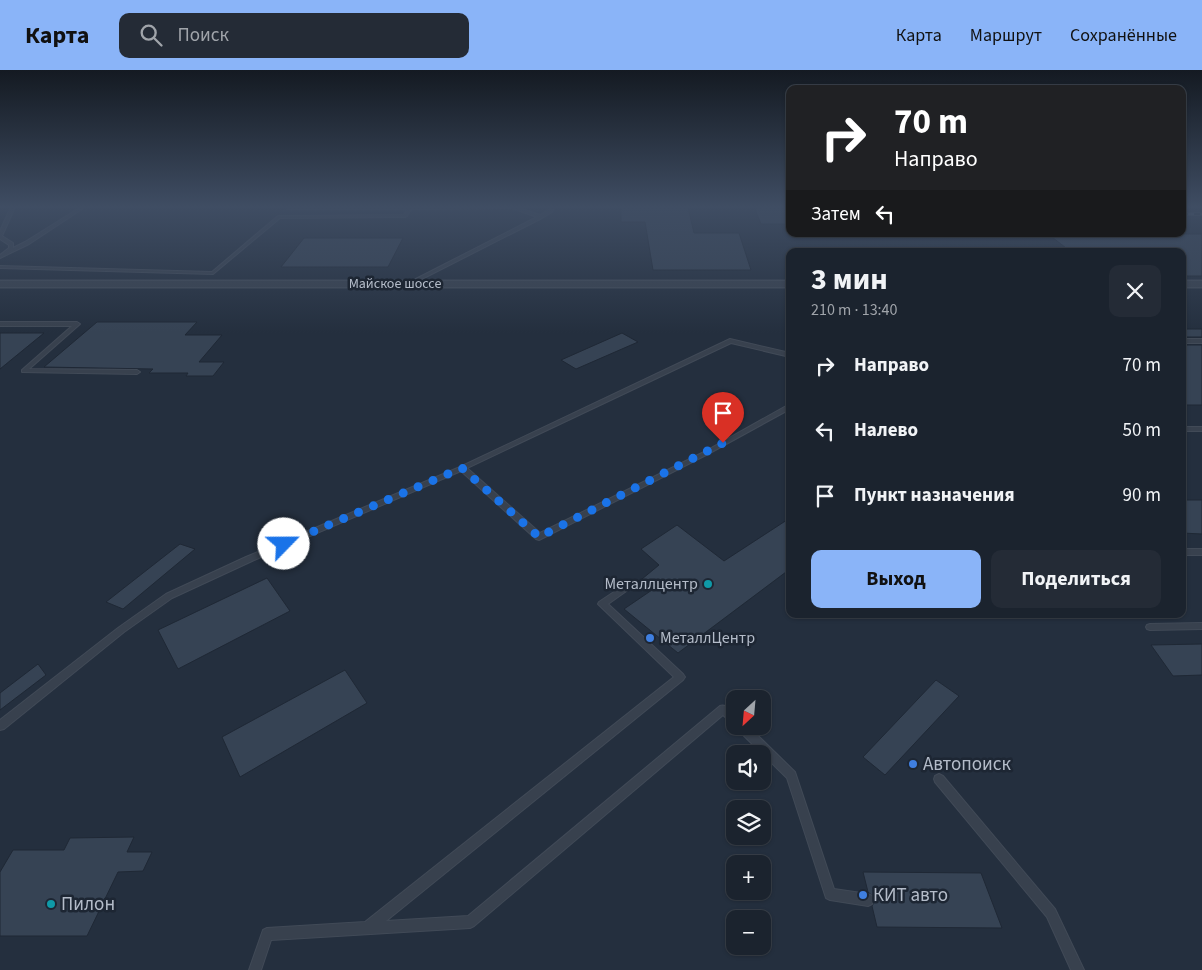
<!DOCTYPE html>
<html lang="ru">
<meta charset="utf-8">
<style>
body{margin:0;font-family:"Source Sans 3",sans-serif;background:#242b36;color:#f1f3f6;height:100vh;display:flex;flex-direction:column;font-size:19px;white-space:nowrap}
*{box-sizing:border-box;margin:0}
p{font-size:16px;color:#a0a4aa}
.icon{flex:none;width:28px;height:28px;fill:none;stroke:currentColor;stroke-width:2;stroke-linecap:round;stroke-linejoin:round}
.map{position:relative;flex:1;overflow:hidden}
.drawer{position:absolute;left:786px;top:178px;width:400px;height:370px;display:flex;flex-direction:column;background:#1b232e;border-radius:10px;box-shadow:0 1px 4px #0004,0 0 0 1px #39404a}
.drawer>*{flex:none}
.hud{position:absolute;left:786px;top:15px;width:400px;height:152px;border-radius:10px;box-shadow:0 1px 4px #0004,0 0 0 1px #39404a;background:#202124;color:#fff;overflow:hidden}
.needle{width:32px;rotate:206deg}
.fabs{position:absolute;left:726px;top:620px;display:grid;gap:10px}
.fabs a{display:grid;place-items:center;width:45px;height:45px;border-radius:10px;background:#1b232e;box-shadow:0 1px 4px #0004,0 0 0 1px #39404a;font-size:25px}
.pin{position:absolute;display:grid;place-items:center;width:42px;height:42px;color:#fff;margin:-51px -21px;border-radius:50% 50% 50% 0;rotate:-45deg;box-shadow:0 0 5px #0007}
.pin .icon{rotate:45deg}
.me{position:absolute;width:55px;margin:-28px;rotate:67deg;stroke-linejoin:round;filter:drop-shadow(0 0 4px #0008)}
.turn{display:flex;align-items:center;gap:18px;height:105px;padding:0 25px;font-size:22px}
.turn .icon{width:65px;height:65px;stroke-width:2.5}
.turn b{display:block;font-size:35px;line-height:42px}
.then{display:flex;align-items:center;height:48px;padding:0 25px;background:#0003;gap:10px;font-size:19px}
.round{display:grid;place-items:center;flex:none;width:52px;height:52px;border-radius:10px;background:#242b36}
.head{display:flex;align-items:center;justify-content:space-between;height:85px;padding:0 25px}
h1{font-size:30px;font-weight:700;line-height:38px}
.button{display:flex;gap:10px;margin-top:auto;padding:10px 25px}
.button a{flex:1;height:58px;border-radius:10px;background:#8ab4f8;color:#111;font-size:20px;font-weight:700;line-height:58px;text-align:center}
.button a+a{background:#242b36;color:#f1f3f6}
ul{padding:0;list-style:none}
li{display:flex;align-items:center;gap:15px;height:65px;padding:0 25px}
li div{flex:1}
li b{display:block;font-size:19px}
li em{font-style:normal}
header{display:flex;align-items:center;gap:30px;box-sizing:border-box;height:70px;padding:0 25px;background:#8ab4f8;color:#111}
header strong{font-size:24px}
nav{display:flex;gap:28px;margin-inline-start:auto;font-size:18px}
.search{width:350px;height:45px;background:#242b36;display:flex;align-items:center;gap:12px;box-sizing:border-box;padding:0 18px;border-radius:10px;color:#a0a4aa;font-size:19px}
.map>svg:first-child{display:block}
.building{fill:#364354;stroke:#1f2835}
.lines{fill:none;stroke-linecap:round;stroke-linejoin:round}
.lane-casing{stroke:#414a57;stroke-width:2}
.street-casing{stroke:#414a57;stroke-width:3}
.lane{fill:#38414e;fill-rule:evenodd}
.street{fill:#38414e;fill-rule:evenodd}
.rail-casing{stroke:#5a6575;stroke-width:3}
.rail{stroke:#1d2633;stroke-width:2;stroke-dasharray:6;stroke-linecap:butt}
.route{stroke:#1a73e8;stroke-width:9;stroke-dasharray:0 16.2}
.culture-dot{fill:#0f9aa8;stroke:#1d2633;stroke-width:2}
.shop-dot{fill:#3f7fe0;stroke:#1d2633;stroke-width:2}
.labels{text-anchor:middle;dominant-baseline:central;stroke-width:5;stroke-linejoin:round;paint-order:stroke}
.far-street-label{font-size:14px;fill:#b4bcc9;stroke:#1d2633}
.poi-label{font-size:16px;fill:#b4bcc9;stroke:#1d2633;text-anchor:end}
.near-poi-label{font-size:19px;fill:#b4bcc9;stroke:#1d2633;text-anchor:start}
</style>
<header>
<strong>Карта</strong>
<div class="search"><svg class="icon" aria-label="search" viewBox="0 0 24 24"><circle cx="10" cy="10" r="6"/><path d="M15 15l6 6"/></svg>Поиск</div>
<nav><a>Карта</a><a>Маршрут</a><a>Сохранённые</a></nav>
</header>
<div class="map">
<svg width="1202" height="900" viewBox="0 0 1202 900">
<rect width="100%" height="100%" fill="#242f3e"/>
<g class="building">
<path d="M621 137H688L694 163H739L751 200H653L645 152H621Z"/>
<path d="M754 137H790V154H761Z"/>
<path d="M1048 164H1202V206H1182V181H1070Z"/>
<path d="M304 168H403L388 197H281Z"/>
<path d="M97 252H197L185 265H222L199 292H224L213 306H186L188 303H149L153 299 44 297Z"/>
<rect x="1182" y="259" width="20" height="8"/>
<path d="M0 263H44L0 299Z"/>
<path d="M622 263 638 272 576 299 561 290Z"/>
<rect x="1182" y="275" width="20" height="60"/>
<path d="M1182 430H1202V464L1182 463Z"/>
<path d="M790 448V499L678 583 624 539 652 520 642 509 659 495 641 479 677 455 724 491Z"/>
<path d="M180 474 195 479 123 539 106 532Z"/>
<path d="M267 508 290 541 178 599 158 560Z"/>
<path d="M1202 574V605L1173 606 1151 575Z"/>
<path d="M38 594 46 605 0 640V623Z"/>
<path d="M345 600 367 633 240 707 222 667Z"/>
<path d="M936 610 959 626 885 705 863 687Z"/>
<path d="M134 767 127 782H152L143 801 118 802 87 866H0V802L13 780H64L70 768Z"/>
<path d="M863 802 981 803 1002 858 877 857 872 836 876 829 868 822Z"/>
</g>
<g class="lines">
<g class="lane-casing">
<g id="lane">
<path d="M11 137H15L2 166 13 173V178L25 172 81 137H85L29 174 0 188V185L9 178V175L0 169V161Z"/>
<path d="M288 137H515L540 145 549 140 550 137H554L552 142 542 148 410 215H408V213L537 147 512 138 411 139 407 146 405 147 280 148 213 204 0 198V196L212 202 278 146 404 145 407 139H287Z"/>
<path d="M0 252H77L80 254 29 299 137 300 140 302 137 304 22 302V300L72 256H0Z"/>
<path d="M730 269 790 283V287L731 273 467 398 540 463 704 382 788 335 790 334V339L708 384 539 470 536 469 461 401 252 491 172 528 124 562 4 659 0 660V650L118 558 166 524 246 487 460 397Z"/>
<rect x="1182" y="269" width="20" height="4"/>
<rect x="1182" y="357" width="20" height="4"/>
<rect x="1182" y="479" width="20" height="6"/>
<path d="M629 512 632 513 633 515 632 517 608 534 683 604 685 607 683 610 386 851 468 846 720 636C726 634 730 640 735 644V654L732 653 723 645 474 856 470 858 271 870 261 900H249L263 860 267 858 365 852 674 607 598 534 599 532Z"/>
<path d="M1202 553V559L1150 560 1147 559 1146 557 1147 555 1150 554Z"/>
<path d="M736 656H748L795 702 834 819 868 824 872 826 874 830 872 834 868 836 830 830 826 828 787 708 737 659Z"/>
<path d="M939 704 943 706 1055 839 1084 900H1071L1047 847 935 712 934 709 935 706Z"/>
</g>
</g>
<g class="street-casing">
<g id="street">
<rect x="0" y="211" width="790" height="6"/>
<rect x="1182" y="211" width="20" height="6"/>
</g>
</g>
<use href="#lane" class="lane"/>
<use href="#street" class="street"/>
<g class="rail-casing">
<path id="rail" d="M1182 144H1202"/>
</g>
<use href="#rail" class="rail"/>
</g>
<linearGradient id="sky" x2="0" y2="1"><stop stop-color="#141a22"/><stop offset="0.52" stop-color="#3f4d63"/><stop offset="1" stop-color="#3f4d63" stop-opacity="0"/></linearGradient>
<rect width="1202" height="263" fill="url(#sky)"/>
<g class="lines">
<path class="route" d="M284 474 462 398 539 467 723 373"/>
</g>
<g class="culture-dot">
<circle cx="708" cy="514" r="5"/>
<circle cx="51" cy="834" r="5"/>
</g>
<g class="shop-dot">
<circle cx="650" cy="568" r="5"/>
<circle cx="913" cy="694" r="5"/>
<circle cx="863" cy="825" r="5"/>
</g>
<g class="labels">
<g class="far-street-label">
<text x="395" y="214">Майское шоссе</text>
</g>
<g class="poi-label">
<text x="698" y="514">Металлцентр</text>
<text x="660" y="568" text-anchor="start">МеталлЦентр</text>
</g>
<g class="near-poi-label">
<text x="923" y="694">Автопоиск</text>
<text x="873" y="825">КИТ авто</text>
<text x="61" y="834">Пилон</text>
</g>
</g>
</svg>
<div class="fabs">
<a><svg class="needle" viewBox="-14 -14 28 28"><path d="M0-13l5 13h-10z" fill="#e53935"/><path d="M0 13l5-13h-10z" fill="#a0a4aa"/></svg></a>
<a><svg class="icon" aria-label="sound" viewBox="0 0 24 24"><path d="M4 9h4l5-4v14l-5-4H4zM17 9q2 3 0 6"/></svg></a>
<a><svg class="icon" aria-label="layers" viewBox="0 0 24 24"><path d="M12 4l9 5-9 5-9-5zM3 14l9 5 9-5"/></svg></a>
<a>+</a>
<a>−</a>
</div>
<div class="pin" style="left:723px;top:373px;background:#d93025"><svg class="icon" aria-label="arrive" viewBox="0 0 24 24"><path d="M6 21V4h12l-3 4 3 4H6"/></svg></div>
<svg class="me" style="left:284px;top:474px" viewBox="-20 -20 40 40"><circle r="19" fill="#fff"/><path d="M0-13L10 11 0 6-10 11z" fill="#1a73e8"/></svg>
<div class="hud">
<div class="turn"><svg class="icon" aria-label="right" viewBox="0 0 24 24"><path d="M7 20v-9h11M14 6l5 5-5 5"/></svg><div><b>70 m</b>Направо</div></div>
<div class="then">Затем<svg class="icon" aria-label="left" viewBox="0 0 24 24"><path d="M17 20v-9H6M10 6l-5 5 5 5"/></svg></div>
</div>
<section class="drawer">
<div class="head"><div><h1>3 мин</h1><p>210 m · 13:40</p></div><a class="round"><svg class="icon" aria-label="close" viewBox="0 0 24 24"><path d="M6 6l12 12M18 6L6 18"/></svg></a></div>
<ul>
<li><svg class="icon" aria-label="right" viewBox="0 0 24 24"><path d="M7 20v-9h11M14 6l5 5-5 5"/></svg><div><b>Направо</b></div><em>70 m</em></li>
<li><svg class="icon" aria-label="left" viewBox="0 0 24 24"><path d="M17 20v-9H6M10 6l-5 5 5 5"/></svg><div><b>Налево</b></div><em>50 m</em></li>
<li><svg class="icon" aria-label="arrive" viewBox="0 0 24 24"><path d="M6 21V4h12l-3 4 3 4H6"/></svg><div><b>Пункт назначения</b></div><em>90 m</em></li>
</ul>
<div class="button"><a>Выход</a><a>Поделиться</a></div>
</section>
</div>
